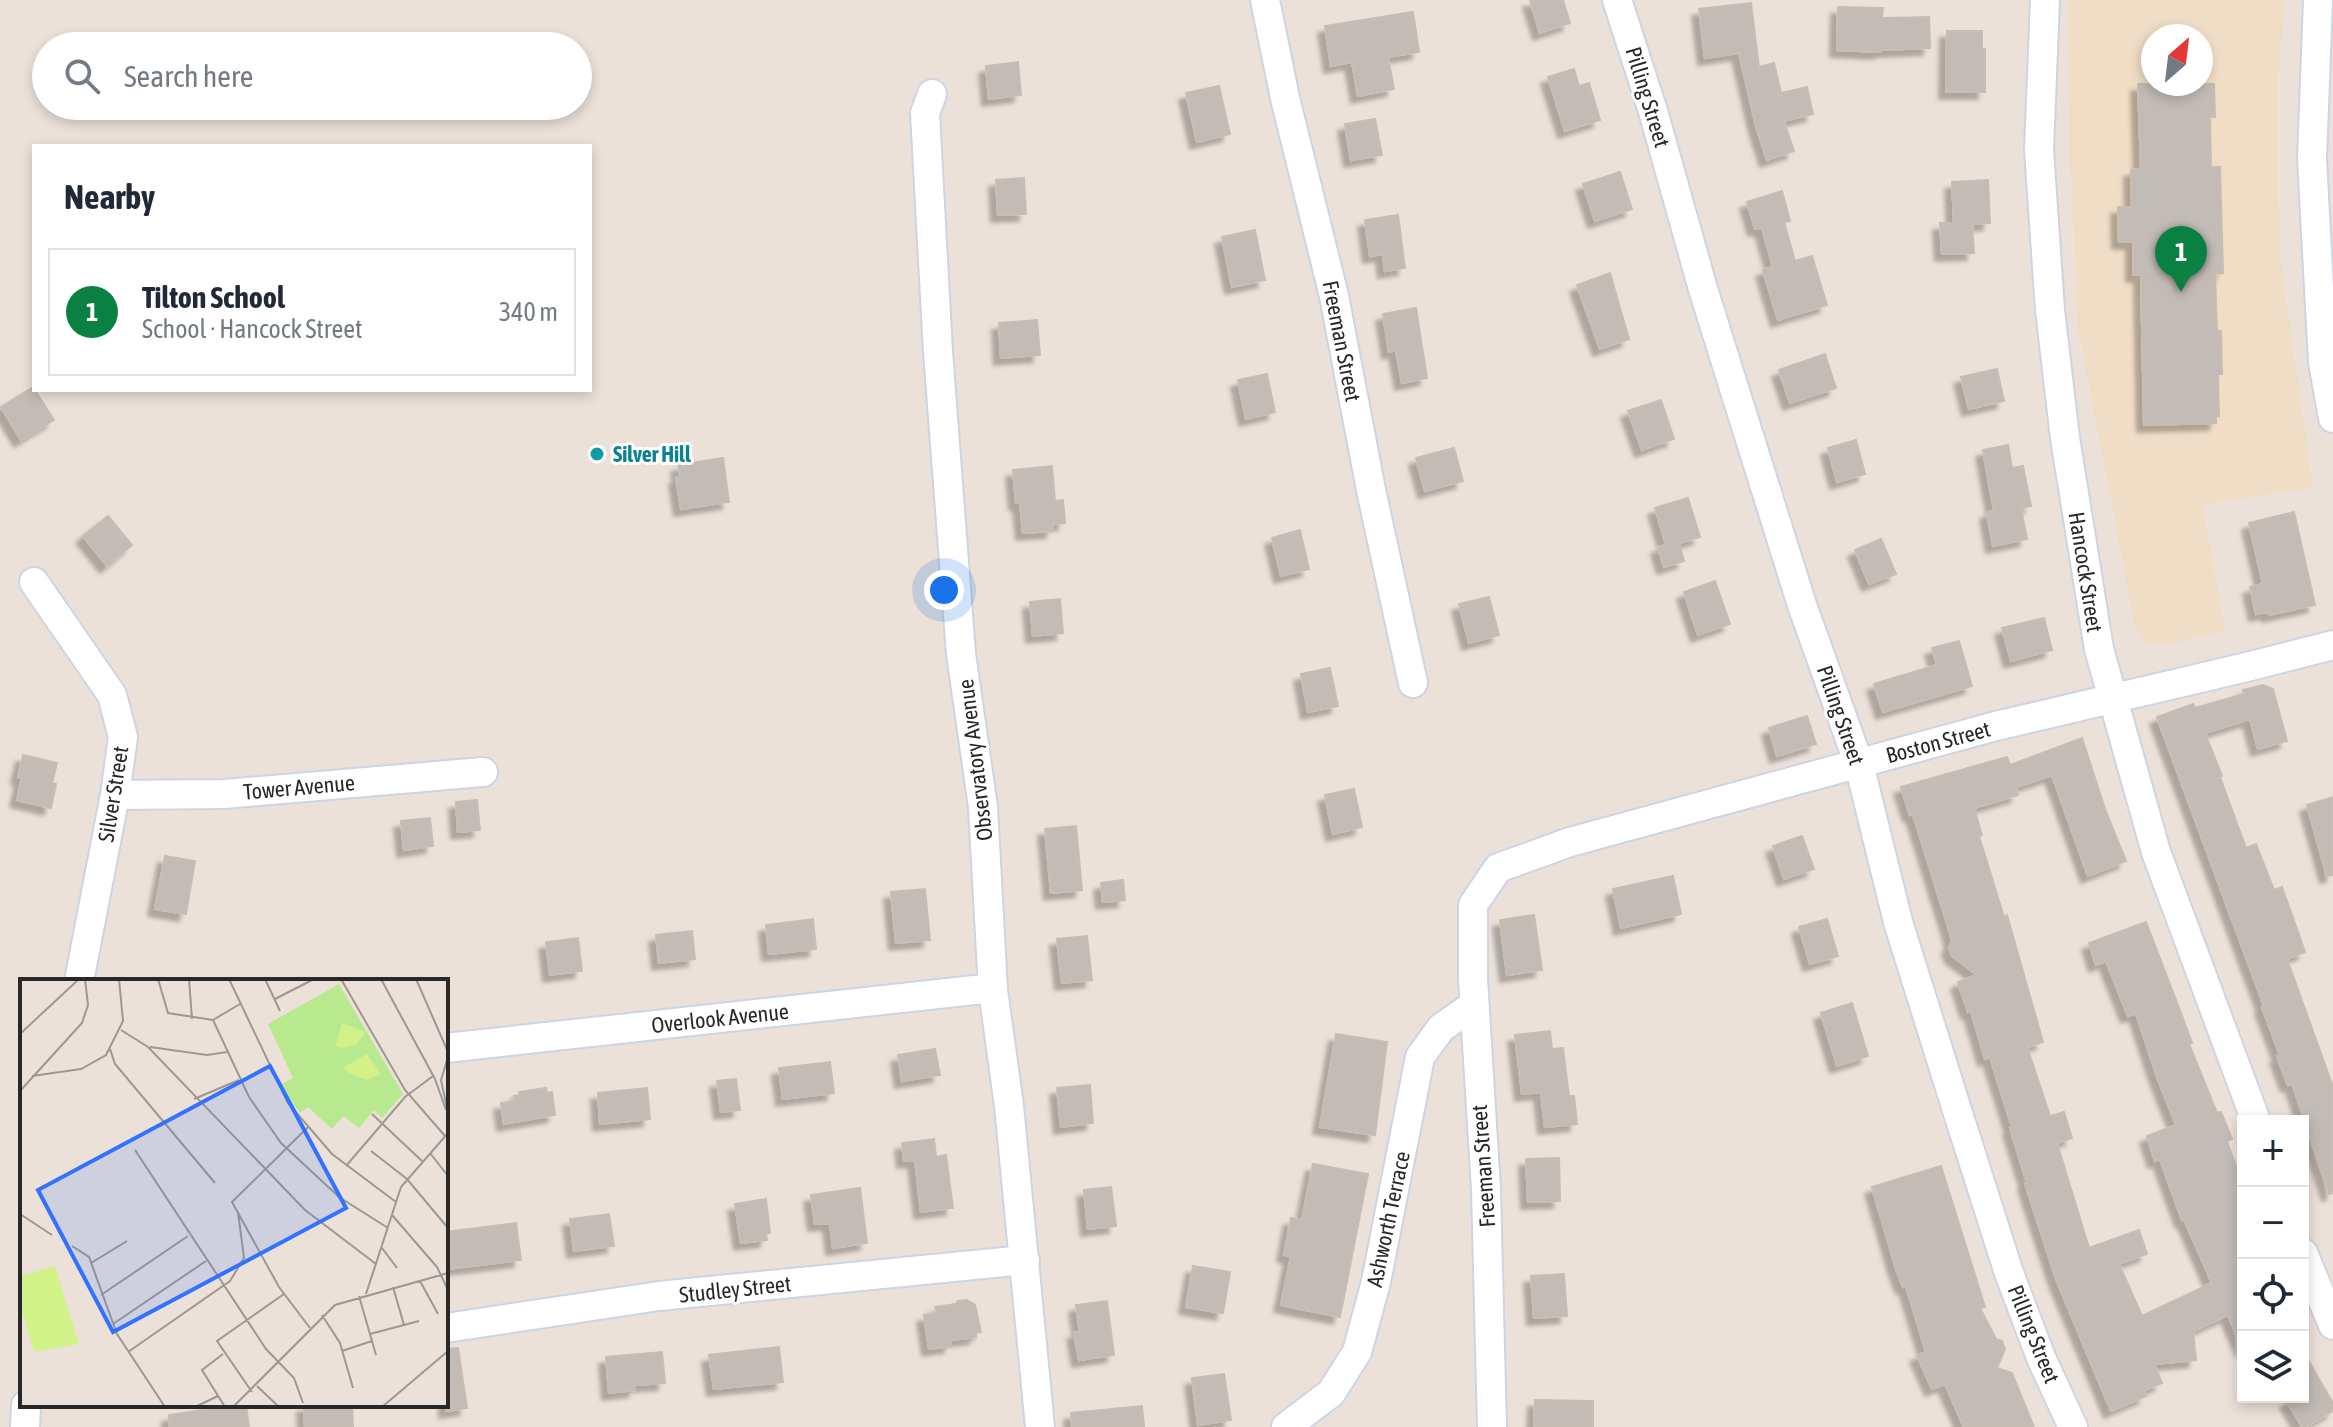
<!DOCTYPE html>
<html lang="en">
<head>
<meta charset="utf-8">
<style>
  :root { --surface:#fff; --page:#f6f6f7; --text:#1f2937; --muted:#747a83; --line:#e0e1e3; --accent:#0b8043 }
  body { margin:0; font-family:"Asap Condensed",sans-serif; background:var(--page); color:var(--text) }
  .controls { position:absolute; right:24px; bottom:24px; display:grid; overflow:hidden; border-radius:0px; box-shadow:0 4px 12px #0003 }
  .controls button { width:72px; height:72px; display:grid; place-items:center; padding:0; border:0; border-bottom:2px solid var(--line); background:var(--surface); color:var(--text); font:40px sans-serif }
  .compass { position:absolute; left:2141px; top:24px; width:72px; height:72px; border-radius:50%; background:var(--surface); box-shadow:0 4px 12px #0003; rotate:28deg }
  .you { position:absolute; left:944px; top:590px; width:28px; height:28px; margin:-20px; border:6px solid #fff; border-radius:50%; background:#1a73e8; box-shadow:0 0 0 12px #1a73e833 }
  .badge { display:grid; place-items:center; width:52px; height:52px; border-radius:50%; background:var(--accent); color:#fff; font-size:26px; font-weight:700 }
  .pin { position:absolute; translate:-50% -66px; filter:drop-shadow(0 2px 4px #0008) }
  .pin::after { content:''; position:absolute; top:42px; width:28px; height:24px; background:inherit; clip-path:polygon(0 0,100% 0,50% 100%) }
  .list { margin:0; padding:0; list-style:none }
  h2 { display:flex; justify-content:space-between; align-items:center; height:104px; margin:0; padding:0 32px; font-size:34px }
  h2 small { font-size:26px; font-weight:400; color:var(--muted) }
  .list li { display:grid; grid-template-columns:52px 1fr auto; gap:24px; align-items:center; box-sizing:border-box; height:128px; margin:0 16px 16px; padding:0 16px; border:2px solid var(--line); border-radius:0px }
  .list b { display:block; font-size:30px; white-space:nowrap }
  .list p { margin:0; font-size:26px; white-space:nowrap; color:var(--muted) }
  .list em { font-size:26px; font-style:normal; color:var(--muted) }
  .icon { flex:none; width:44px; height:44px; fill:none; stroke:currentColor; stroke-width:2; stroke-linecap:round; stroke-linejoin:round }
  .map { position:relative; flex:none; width:2333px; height:1427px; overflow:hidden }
  .search { position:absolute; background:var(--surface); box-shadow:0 4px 12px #0003; left:32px; top:32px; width:560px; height:88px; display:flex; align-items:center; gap:20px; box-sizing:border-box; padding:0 28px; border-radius:44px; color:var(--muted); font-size:30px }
  .panel { position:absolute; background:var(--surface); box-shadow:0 4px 12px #0003; left:32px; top:144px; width:560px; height:248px; border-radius:0px }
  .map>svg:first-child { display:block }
  .education { fill:#f0ddc5; fill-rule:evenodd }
  .building { fill:#c3bbb5; stroke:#c7bdb2; stroke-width:2; filter:url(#shadow) }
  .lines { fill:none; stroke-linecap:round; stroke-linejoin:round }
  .minor-casing { stroke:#cdd4e3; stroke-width:32 }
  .minor { stroke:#fff; stroke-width:28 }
  .culture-dot { fill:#0f9aa8; stroke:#fff; stroke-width:3 }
  .labels { text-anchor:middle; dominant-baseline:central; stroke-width:6; stroke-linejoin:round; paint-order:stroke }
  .street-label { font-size:22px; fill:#282828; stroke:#fff }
  .culture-label { font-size:22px; font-weight:bold; fill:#0d838f; stroke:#fff; text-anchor:start }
  .inset-road { fill:none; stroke:#9e9792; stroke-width:2 }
  .view { fill:#3272ff; fill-opacity:0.15; stroke:#3272ff; stroke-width:4 }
  .inset-edge { fill:none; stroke:#282828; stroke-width:4 }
</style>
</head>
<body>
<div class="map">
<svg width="2333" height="1427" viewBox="0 0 2333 1427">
  <defs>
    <filter id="shadow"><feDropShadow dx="-7" dy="7" stdDeviation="2" flood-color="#0004"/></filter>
  </defs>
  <rect width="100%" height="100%" fill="#ece1d8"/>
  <path class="education" d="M2068,0H2285L2278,80V175L2280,255L2313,488L2203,504L2225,632L2162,646L2145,641L2135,627L2078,328L2070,159ZM2153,36H2201V84H2153Z"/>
  <g class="building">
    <path d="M1530,0H1563L1570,23L1540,33Z"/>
    <path d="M1751,3L1759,67L1774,63L1781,93L1807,87L1813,114L1784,121L1794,151L1767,160L1756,126L1739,53L1705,58L1699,9Z"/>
    <path d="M1838,7L1883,8L1882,18L1929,17L1930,48L1881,50V52L1837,50Z"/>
    <path d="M1413,12L1419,52L1388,57L1394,89L1358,96L1352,62L1331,66L1325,26Z"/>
    <path d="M1947,31H1982V49H1985V92H1946Z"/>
    <path d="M1018,62L1021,95L989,99L986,66Z"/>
    <path d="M1574,69L1579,86L1589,83L1600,120L1565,131L1548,77Z"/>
    <path d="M2138,84H2214L2215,117H2210L2211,167H2220L2223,273L2215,274L2217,331H2221L2222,374H2218L2219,416H2216V423L2144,425L2141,275H2133V242H2119L2118,207H2132L2131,170L2141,169Z"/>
    <path d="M1219,86L1230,134L1197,142L1186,93Z"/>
    <path d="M1375,119L1382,155L1351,160L1345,124Z"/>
    <path d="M1620,172L1632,209L1595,221L1583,184Z"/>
    <path d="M1024,178L1026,214L998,215L996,180Z"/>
    <path d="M1988,180L1990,223L1972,224L1974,253L1942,254L1940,223H1954L1952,182Z"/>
    <path d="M1782,191L1790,221L1784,222L1795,261L1812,256L1827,305L1778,320L1763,270L1773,267L1762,228L1755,229L1747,202Z"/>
    <path d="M1398,215L1405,268L1385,271L1383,254L1370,256L1365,220Z"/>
    <path d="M1255,230L1265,280L1232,287L1222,237Z"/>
    <path d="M1610,273L1629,339L1600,349L1577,285Z"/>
    <path d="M1416,308L1427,378L1402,383L1396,350L1389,352L1383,314Z"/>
    <path d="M1037,320L1040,355L1001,358L999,323Z"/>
    <path d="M1825,354L1836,388L1790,403L1779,370Z"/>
    <path d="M1997,369L2004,401L1969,409L1961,377Z"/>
    <path d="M1267,374L1275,412L1246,419L1238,380Z"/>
    <path d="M33,387L54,420L21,440L1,407Z"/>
    <path d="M1661,400L1674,439L1642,450L1628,411Z"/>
    <path d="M1856,440L1865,474L1837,482L1828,448Z"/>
    <path d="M2008,445L2012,468L2023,466L2031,506L2021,508L2027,539L1993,546L1987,512L1994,511L1983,450Z"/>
    <path d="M1454,448L1463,481L1425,491L1416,458Z"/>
    <path d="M723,458L729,502L681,509L676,477H680L678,465Z"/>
    <path d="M1052,466L1055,501L1063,500L1065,523L1053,524V531L1023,533L1020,503H1016L1013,470Z"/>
    <path d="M1688,498L1700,537L1679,543L1684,561L1664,567L1658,547L1666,545L1655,508Z"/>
    <path d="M2294,512L2315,605L2269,615L2268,612L2256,614L2250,587L2263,584L2249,523Z"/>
    <path d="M108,516L132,545L107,566L83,536Z"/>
    <path d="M1300,530L1309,569L1281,576L1272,538Z"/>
    <path d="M1881,539L1896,574L1869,584L1855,550Z"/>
    <path d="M1715,581L1730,624L1698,635L1684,592Z"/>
    <path d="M1489,597L1499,635L1469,643L1459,604Z"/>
    <path d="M1060,599L1063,633L1033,636L1030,602Z"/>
    <path d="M2044,618L2052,650L2011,661L2002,628Z"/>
    <path d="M1959,641L1972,686L1883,712L1874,684L1937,665L1932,648Z"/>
    <path d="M1330,668L1338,706L1308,712L1301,674Z"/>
    <path d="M2263,685L2273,689L2287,741L2258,749L2250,719L2205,733L2222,776L2220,777L2246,848L2256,844L2274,890L2282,887L2305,952L2287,959L2333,1087V1193L2329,1194L2292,1083L2288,1085L2277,1056L2280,1055L2262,1007L2264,1006L2157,717L2193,704L2195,708L2244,694L2243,690Z"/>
    <path d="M1807,716L1816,744L1777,756L1769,728Z"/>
    <path d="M2082,738L2105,809L2126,861L2088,876L2052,775L2016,787L2018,795L1974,808L1982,835L1979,836L2004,917L2007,915L2043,1042L2027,1047L2050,1116L2064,1112L2072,1138L2057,1143L2089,1248L2139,1230L2147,1254L2119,1264L2142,1316L2212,1283L2184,1219L2182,1220L2160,1159L2155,1161L2147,1136L2176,1125L2157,1077L2136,1013L2128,1016L2106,961L2096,965L2089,943L2146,922L2181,1013L2192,1043L2189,1044L2217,1113L2221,1112L2232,1139L2227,1141L2243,1186V1350L2228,1315L2193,1331L2196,1360L2154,1364L2162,1383L2143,1391L2146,1396L2111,1411L2056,1279L2025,1183H2027L2010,1128L2012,1127L1990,1057L1985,1059L1971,1011L1968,1012L1958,982L1977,975L1952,956L1949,947L1952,942L1950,933L1913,814L1910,815L1901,787L2007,757L2010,765Z"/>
    <path d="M23,755L57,763L52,783L56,784L51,808L17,800L22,778L18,777Z"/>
    <path d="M1354,789L1362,827L1333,834L1325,795Z"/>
    <path d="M2333,797V875L2327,876L2307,805Z"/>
    <path d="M477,800L480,830L458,832L456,802Z"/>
    <path d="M430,818L433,846L404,850L401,821Z"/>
    <path d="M1076,826L1082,890L1051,893L1045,829Z"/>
    <path d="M1802,836L1814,869L1784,879L1773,846Z"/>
    <path d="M165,856L195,861L186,914L155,909Z"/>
    <path d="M1673,876L1681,914L1621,928L1613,889Z"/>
    <path d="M1123,880L1125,900L1103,902L1101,883Z"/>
    <path d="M925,889L930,940L896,943L891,892Z"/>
    <path d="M1534,915L1542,970L1507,975L1500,920Z"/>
    <path d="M813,919L816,949L769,954L766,925Z"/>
    <path d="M1827,919L1838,956L1810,964L1799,927Z"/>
    <path d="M692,931L695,959L659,963L656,935Z"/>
    <path d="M1087,936L1092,980L1062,983L1057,939Z"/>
    <path d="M578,938L582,971L550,975L546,942Z"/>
    <path d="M1852,1003L1868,1056L1837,1066L1821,1013Z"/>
    <path d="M1550,1031L1552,1049L1563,1048L1569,1096H1574L1577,1124L1545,1127L1541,1092L1522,1094L1515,1035Z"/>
    <path d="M1336,1034L1387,1042L1375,1135L1320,1127Z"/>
    <path d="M935,1049L940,1075L902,1081L898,1055Z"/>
    <path d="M830,1062L834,1093L783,1099L779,1068Z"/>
    <path d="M736,1079L740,1110L721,1112L717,1081Z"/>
    <path d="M1090,1085L1093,1123L1061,1127L1057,1088Z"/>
    <path d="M546,1088L547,1093L552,1092L555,1115L504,1124L501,1103L515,1101L514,1096L520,1095L519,1092Z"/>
    <path d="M647,1088L650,1119L600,1124L598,1093Z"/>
    <path d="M934,1139L936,1157L946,1155L953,1208L921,1212L915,1160L904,1161L902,1143Z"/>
    <path d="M1559,1158L1560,1201L1528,1202L1526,1159Z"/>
    <path d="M1313,1164L1368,1174L1340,1317L1281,1305L1291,1256L1284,1255L1291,1218L1302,1220Z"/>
    <path d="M1941,1166L1985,1307L1980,1308L1996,1339L2002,1341L2005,1349L1997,1368L2012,1373L2034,1427H1964L1945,1384L1932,1389L1917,1355L1926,1352L1906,1286L1903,1287L1896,1269L1872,1187Z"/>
    <path d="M1111,1187L1116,1226L1088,1229L1084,1190Z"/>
    <path d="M860,1188L867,1243L833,1248L830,1223L815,1224L811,1195Z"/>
    <path d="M766,1199L770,1233L766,1234L767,1240L741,1243L735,1204Z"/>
    <path d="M609,1214L614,1246L574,1251L570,1219Z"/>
    <path d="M516,1223L521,1260L446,1269V1232Z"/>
    <path d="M1193,1266L1230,1272L1223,1313L1186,1307Z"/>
    <path d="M1564,1274L1567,1316L1534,1318L1531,1276Z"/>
    <path d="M967,1300L975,1305L981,1332L976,1333V1337L950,1340L951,1346L929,1349L924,1315L937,1314L935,1307L956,1304L958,1301Z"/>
    <path d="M1107,1301L1114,1355L1079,1360L1074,1332H1080L1076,1305Z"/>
    <path d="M779,1347L783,1382L714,1389L709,1355Z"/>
    <path d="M458,1348L467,1408L446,1411V1349Z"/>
    <path d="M2303,1351L2333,1403V1411L2305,1427H2302L2287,1401L2294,1397H2303Z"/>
    <path d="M662,1352L665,1383L635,1385V1390L609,1393L606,1357Z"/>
    <path d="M1224,1374L1231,1420L1198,1425L1192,1378Z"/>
    <path d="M1535,1400L1593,1401V1427H1534Z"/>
    <path d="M235,1405H246L249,1427H169V1415Z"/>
    <path d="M304,1405H352L353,1427H305Z"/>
    <path d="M1142,1406L1144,1427H1072L1071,1413Z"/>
  </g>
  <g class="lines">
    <defs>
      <g id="minor">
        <path d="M1265,0L1285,98L1334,296L1371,490L1413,683"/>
        <path d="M1617,0L1653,111L1703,289L1802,605L1859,764L1898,922L1957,1110L2009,1273L2042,1360L2073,1427"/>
        <path d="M2045,0L2039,150L2050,310L2065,438L2099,649L2156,852L2256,1121"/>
        <path d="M2318,0L2312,159L2323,362L2333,418"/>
        <path d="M932,94L925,113L938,352L961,654L983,807L993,990L1009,1106L1040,1427"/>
        <path d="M34,582L112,695L123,737L115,795L79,981"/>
        <path d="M115,795L224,794L483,772"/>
        <path d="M446,1048L993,988"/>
        <path d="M2303,1253L2333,1325"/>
        <path d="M446,1328L659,1296L1025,1260"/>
        <path d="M25,1427L26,1405"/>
        <path d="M1286,1427L1331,1393L1357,1352L1376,1282L1420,1057L1441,1028L1474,1005"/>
        <path d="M1492,1427L1486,1189L1473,979V905L1498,868L1570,842L1996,726L2251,666L2333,645"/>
      </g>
    </defs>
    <use href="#minor" class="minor-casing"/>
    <use href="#minor" class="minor"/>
  </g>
  <circle class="culture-dot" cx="597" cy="454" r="8"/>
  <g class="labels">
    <g class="street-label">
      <text transform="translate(1648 97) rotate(73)">Pilling Street</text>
      <text transform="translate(1342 341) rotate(79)">Freeman Street</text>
      <text transform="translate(2086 572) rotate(81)">Hancock Street</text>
      <text transform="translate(1841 715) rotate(71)">Pilling Street</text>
      <text transform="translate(1938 742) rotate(-15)">Boston Street</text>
      <text transform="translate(975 760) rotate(-97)">Observatory Avenue</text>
      <text transform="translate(299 787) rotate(-5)">Tower Avenue</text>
      <text transform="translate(113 794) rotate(-81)">Silver Street</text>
      <text transform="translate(720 1018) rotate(-6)">Overlook Avenue</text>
      <text transform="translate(1483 1166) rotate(-94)">Freeman Street</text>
      <text transform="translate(1388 1219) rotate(-78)">Ashworth Terrace</text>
      <text transform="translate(735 1289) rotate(-6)">Studley Street</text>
      <text transform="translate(2034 1334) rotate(68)">Pilling Street</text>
    </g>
    <g class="culture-label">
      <text x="613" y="454">Silver Hill</text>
    </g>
  </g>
  <g transform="translate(20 979)">
    <rect width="428" height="428" fill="#ece1d8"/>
    <path d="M319,5L383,115L362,139L354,131L339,149L323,137L312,150L288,128L280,134L260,106L273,99L248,45Z" fill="#b9e98e"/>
    <path d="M322,44L345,53L337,65L321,69L315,67ZM347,75L361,95L347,101L327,93L324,88ZM35,287L59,365L14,373L0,326V297Z" fill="#d2f189"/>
    <path class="inset-road" d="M138,0L148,34L193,41M169,0L172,40M209,0L268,124L312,175L376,223M245,0L260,32M321,0L385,111L425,157M361,0L415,100L426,131M396,0L428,73M255,20L294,0M193,41L229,118L261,164L319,218L368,249M193,41L220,25M101,51L128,68L285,231L356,285M0,55L59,0M130,68L187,76L207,73M90,70L95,85L195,204M428,78L421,101L428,134M12,97L61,90L86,76L103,42L99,0M0,112L62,44L68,26L65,0M174,120L219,101M352,135L402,182M288,148L212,223L259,308L290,349M115,171L246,370L274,399L283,424M351,172L387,200L428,249M410,174L428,197M326,187L385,118L413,97M0,235L32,256M372,236L417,288L428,311M52,267L69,278L97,355L145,428M362,269L377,289M71,284L107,262M400,302L418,335M373,308L384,346M346,315L381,208L428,154M81,316L168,257M339,317L356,376M302,336L320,364L333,409M93,345L186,282M350,355L399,342M322,372L352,362M108,373L210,302L224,279L218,233M203,375L182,391L205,428M237,407L259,428M232,413L197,362L264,315M175,428L198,417M213,428L315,326L428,294M362,428L428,372"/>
    <path class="view" d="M250,87L326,229L93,353L18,211Z"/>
    <rect width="428" height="428" class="inset-edge"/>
  </g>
</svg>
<div class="controls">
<button>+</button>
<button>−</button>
<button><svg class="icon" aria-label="locate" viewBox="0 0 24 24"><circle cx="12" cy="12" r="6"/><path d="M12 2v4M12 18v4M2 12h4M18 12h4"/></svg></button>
<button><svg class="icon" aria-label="layers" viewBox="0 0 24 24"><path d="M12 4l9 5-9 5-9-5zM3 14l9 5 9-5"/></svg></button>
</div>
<svg class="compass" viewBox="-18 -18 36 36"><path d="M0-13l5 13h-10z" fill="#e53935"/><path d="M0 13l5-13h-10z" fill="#747a83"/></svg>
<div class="you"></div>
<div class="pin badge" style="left:2181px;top:292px">1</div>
<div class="search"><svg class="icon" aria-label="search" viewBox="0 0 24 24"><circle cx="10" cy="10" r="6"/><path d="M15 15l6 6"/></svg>Search here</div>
<section class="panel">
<h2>Nearby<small></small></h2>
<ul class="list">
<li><span class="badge">1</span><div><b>Tilton School</b><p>School · Hancock Street</p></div><em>340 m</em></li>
</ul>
</section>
</div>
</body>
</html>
